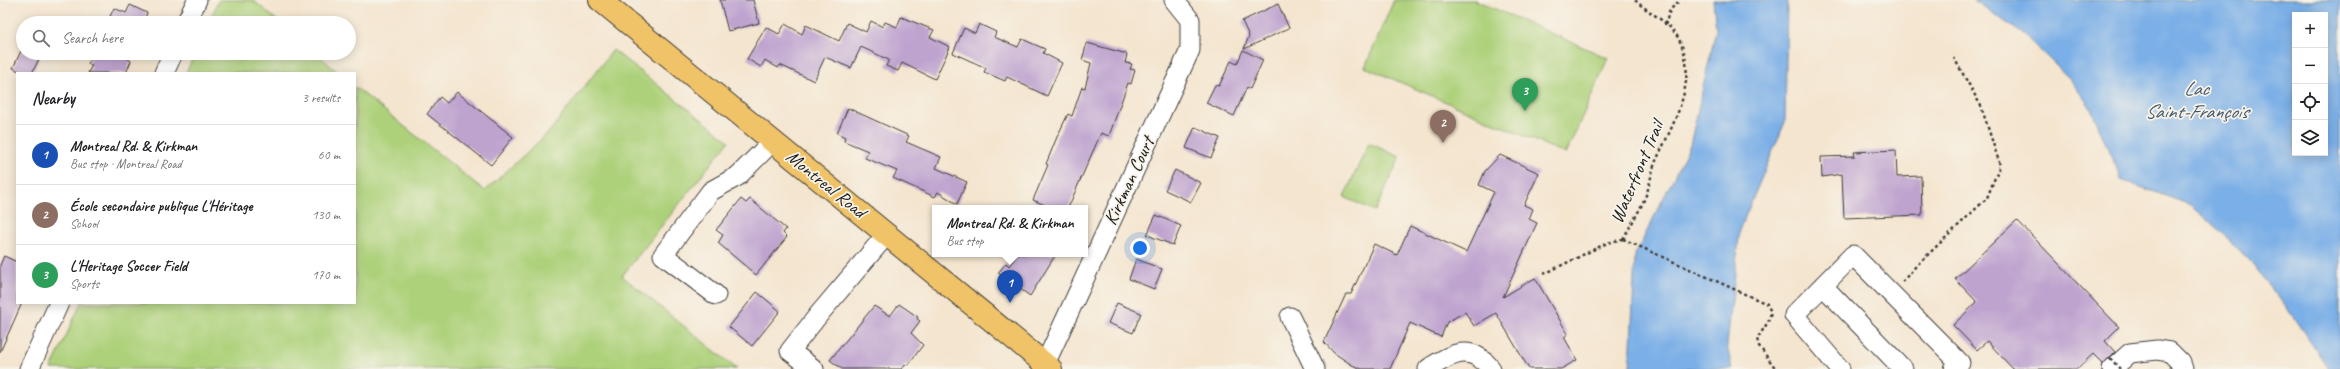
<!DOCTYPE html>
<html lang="en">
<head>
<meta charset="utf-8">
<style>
  :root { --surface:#fff; --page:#f2f2f2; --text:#202124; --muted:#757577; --line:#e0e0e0; --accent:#111827 }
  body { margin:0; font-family:Caveat,sans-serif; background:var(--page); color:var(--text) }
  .controls { position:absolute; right:12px; top:12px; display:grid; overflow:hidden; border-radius:0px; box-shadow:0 2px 10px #0003 }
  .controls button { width:36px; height:36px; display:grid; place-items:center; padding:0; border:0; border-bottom:1px solid var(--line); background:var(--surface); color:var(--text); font:20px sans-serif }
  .you { position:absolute; left:1140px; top:248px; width:14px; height:14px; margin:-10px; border:3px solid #fff; border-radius:50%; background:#1a73e8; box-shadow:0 0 0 6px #1a73e833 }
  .badge { display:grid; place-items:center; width:26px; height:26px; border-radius:50%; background:var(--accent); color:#fff; font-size:13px; font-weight:700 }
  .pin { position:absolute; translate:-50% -33px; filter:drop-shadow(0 1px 2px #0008) }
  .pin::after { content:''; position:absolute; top:21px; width:14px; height:12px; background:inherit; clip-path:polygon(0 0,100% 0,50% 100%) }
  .popup { position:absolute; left:932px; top:205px; width:156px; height:52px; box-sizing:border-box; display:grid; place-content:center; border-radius:0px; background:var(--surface); filter:drop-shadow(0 1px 3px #0005); font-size:13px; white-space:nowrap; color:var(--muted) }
  .popup b { font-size:15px; color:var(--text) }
  .popup::after { content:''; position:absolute; left:50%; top:100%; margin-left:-8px; border:8px solid transparent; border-top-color:var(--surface) }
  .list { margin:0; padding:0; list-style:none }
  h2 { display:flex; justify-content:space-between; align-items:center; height:52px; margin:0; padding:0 16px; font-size:17px }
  h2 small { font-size:13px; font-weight:400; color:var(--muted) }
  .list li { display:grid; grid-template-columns:26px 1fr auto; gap:12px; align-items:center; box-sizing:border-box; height:60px; padding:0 16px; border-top:1px solid var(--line) }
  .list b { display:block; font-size:15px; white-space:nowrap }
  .list p { margin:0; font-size:13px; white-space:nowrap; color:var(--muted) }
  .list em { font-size:13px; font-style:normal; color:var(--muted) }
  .icon { flex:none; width:22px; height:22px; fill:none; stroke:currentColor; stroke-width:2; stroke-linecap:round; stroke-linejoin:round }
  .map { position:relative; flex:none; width:2340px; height:369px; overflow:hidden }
  .search { position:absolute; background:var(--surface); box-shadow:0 2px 10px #0003; left:16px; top:16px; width:340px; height:44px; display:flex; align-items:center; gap:10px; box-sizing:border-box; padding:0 14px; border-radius:22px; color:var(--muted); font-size:15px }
  .panel { position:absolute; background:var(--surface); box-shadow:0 2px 10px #0003; left:16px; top:72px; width:340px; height:232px; border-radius:0px }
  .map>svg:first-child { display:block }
  .green { fill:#add17a; stroke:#64764b }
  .water { fill:#7aafe7; stroke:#4b6682; fill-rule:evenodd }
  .building { fill:#bea3cf }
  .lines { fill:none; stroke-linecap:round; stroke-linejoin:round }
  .minor-casing { stroke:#3c3a37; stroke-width:21 }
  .major-casing { stroke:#3c3a37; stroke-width:24 }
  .path { stroke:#3c3a37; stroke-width:2.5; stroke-dasharray:3 3; stroke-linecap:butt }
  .minor { stroke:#fff; stroke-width:19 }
  .major { stroke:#f1c369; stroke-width:22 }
  .path-bridge { stroke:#3c3a37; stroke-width:2.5; stroke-dasharray:3 3; stroke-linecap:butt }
  .labels { text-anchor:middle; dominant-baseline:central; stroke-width:3.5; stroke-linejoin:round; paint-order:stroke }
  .street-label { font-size:19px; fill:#1c1c1c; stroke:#f7f3e8 }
  .water-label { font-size:20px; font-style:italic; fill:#42576d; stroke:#f7f3e8 }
</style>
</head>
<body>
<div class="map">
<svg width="2340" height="369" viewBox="0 0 2340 369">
  <rect width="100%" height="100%" fill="#f7f3e8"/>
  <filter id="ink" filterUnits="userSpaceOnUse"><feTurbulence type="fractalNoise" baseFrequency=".025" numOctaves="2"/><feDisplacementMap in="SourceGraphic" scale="8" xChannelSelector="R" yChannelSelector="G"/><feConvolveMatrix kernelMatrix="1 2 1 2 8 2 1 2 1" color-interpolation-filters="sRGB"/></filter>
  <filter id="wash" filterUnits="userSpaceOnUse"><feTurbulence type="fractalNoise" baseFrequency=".012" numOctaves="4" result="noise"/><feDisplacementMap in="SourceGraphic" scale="16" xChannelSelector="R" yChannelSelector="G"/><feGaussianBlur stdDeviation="0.9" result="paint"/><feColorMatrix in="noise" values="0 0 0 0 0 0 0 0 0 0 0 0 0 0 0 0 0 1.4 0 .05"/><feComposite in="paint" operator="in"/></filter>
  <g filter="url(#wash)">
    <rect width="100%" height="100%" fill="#f4e5cf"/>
    <g class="green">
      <path d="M219,0H253L280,23H208Z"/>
      <path d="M1394,0H1475L1608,58L1566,154L1365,67Z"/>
      <path d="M613,50L729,141L622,276L737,369H51L81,303H355V87L485,191L550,131Z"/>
      <path d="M195,53H316L339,73H186Z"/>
      <path d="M1369,143L1400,157L1375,211L1344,197Z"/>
    </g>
    <g class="water">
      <path d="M1713,0H1787L1785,122L1740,229L1727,345L1732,369H1630L1635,255L1690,145L1716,30Z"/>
      <path d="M1974,0H2340V369H2329L2289,311L2251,263L2221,232L2191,205L2121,180L2091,108L2069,78L2024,35ZM2295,15H2325V153H2295Z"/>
    </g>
    <g id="blocks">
      <g class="building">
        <path d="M720,0H753L759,23L728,31Z"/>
        <path d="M1278,4L1289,28L1244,49L1249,36L1242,21Z"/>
        <path d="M130,5L147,13L144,21L149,23H107L114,8L126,13Z"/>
        <path d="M901,17L934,30L930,37L950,47L935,79L902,63L898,71L886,66L889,60L861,47L851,68L825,57L814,81L780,65L778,68L765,60L761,67L747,59L766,27L779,34L785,24L802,34L806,25L839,41L847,23L866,32L871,21L883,27L885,22L897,27Z"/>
        <path d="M979,24L996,32L994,37L1018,47L1022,39L1045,49L1043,53L1062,63L1047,96L1007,77L1005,81L984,72L986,68L953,53L964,28L975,33Z"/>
        <path d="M1087,43L1127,54L1125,63L1132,64L1130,69L1135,70L1131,84L1128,83L1109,136L1101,133L1068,208H1052L1033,200L1048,165L1046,164L1057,137L1068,114L1072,116L1082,87L1085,88L1091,63L1082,60Z"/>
        <path d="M1243,50L1263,60L1250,89L1247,87L1234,116L1206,103L1215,85L1219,86L1231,61L1237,64Z"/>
        <path d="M21,51L39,59L32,73H23L13,68Z"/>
        <path d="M93,53H120L131,61L126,73H88L92,65L88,64Z"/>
        <path d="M457,92L513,137L491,165L427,114L440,97L447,103Z"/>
        <path d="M848,108L909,136L906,142L941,157L936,168L967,182L957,204L938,192L935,197L893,178L897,171L865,158L868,151L844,141L845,137L837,133Z"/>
        <path d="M1195,127L1220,138L1211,158L1186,148Z"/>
        <path d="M1896,150L1897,177L1921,176L1922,215L1844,218L1842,174L1822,177L1821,157L1855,156L1854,152Z"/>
        <path d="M1500,155L1539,173L1524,205L1533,209L1529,219L1537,223L1503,297L1535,278L1568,334L1564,337L1577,360L1561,369H1529L1496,313L1474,326L1465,312L1447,322L1441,337L1410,323L1390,369H1362L1352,365L1334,353L1324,342L1346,294H1351L1374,244L1397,255L1410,226L1466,252L1494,192L1479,185L1485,171Z"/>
        <path d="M1175,170L1201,183L1191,202L1165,190Z"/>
        <path d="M741,199L746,203L750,199L786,229L783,233L787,237L756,275L718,243L723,235L716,230Z"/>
        <path d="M1156,215L1181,226L1173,245L1147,235Z"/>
        <path d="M2017,220L2119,327L2105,341L2115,352L2103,364L2093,354L2077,369H2013L1987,341L1977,350L1953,325L1977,302L1955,279Z"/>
        <path d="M1018,254H1056L1030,296L998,273L1006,263L1009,266Z"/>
        <path d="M4,256L17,262V303H22L0,352V265Z"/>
        <path d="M1136,259L1162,269L1154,289L1129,279Z"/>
        <path d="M757,292L780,311L752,346L729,327Z"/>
        <path d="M1117,303L1141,313L1133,333L1108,323Z"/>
        <path d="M899,304L918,317L917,319L920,321L911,333L923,345L908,365L906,364L902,369H842L830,360L874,306L890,316Z"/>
      </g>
    </g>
  </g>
  <g filter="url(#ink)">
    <use href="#blocks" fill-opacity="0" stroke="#3c3a37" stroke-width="1"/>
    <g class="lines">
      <defs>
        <g id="minor">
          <path d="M186,23L197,0"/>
          <path d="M164,73L173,53"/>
          <path d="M1823,286L1903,369"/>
          <path d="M716,295L663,255L711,191L738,176L773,141"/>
          <path d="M1290,317L1315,369"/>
          <path d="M1045,364L1190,50V20L1174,0"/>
          <path d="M29,369L59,303"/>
          <path d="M814,369L790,351L820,313L887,234"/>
          <path d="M1428,369C1450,354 1471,342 1491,369"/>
          <path d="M1840,369L1794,315L1853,255L1960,363L1954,369"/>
          <path d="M2112,369L2130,353L2157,350L2170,352L2181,363L2183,369"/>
        </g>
        <path id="major" d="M600,0L1051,369"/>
      </defs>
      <use href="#minor" class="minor-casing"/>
      <use href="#major" class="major-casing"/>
      <g class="path">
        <path d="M1665,25L1670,10L1680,0"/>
        <path d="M1623,239C1631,224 1640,211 1646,195C1650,185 1651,174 1655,163C1672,125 1702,78 1677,36C1668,21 1647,12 1635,0"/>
        <path d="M1623,239L1767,304L1771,312L1768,322L1757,339L1759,346L1776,369"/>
        <path d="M1544,274L1607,243L1623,239"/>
        <path d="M1902,282L1916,266L1987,198L2000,165L1981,106L1954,58"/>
      </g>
      <use href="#minor" class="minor"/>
      <use href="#major" class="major"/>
      <path class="path-bridge" d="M2110,358L2120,369"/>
    </g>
  </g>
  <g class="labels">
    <g class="street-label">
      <text transform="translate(1637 172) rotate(-67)">Waterfront Trail</text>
      <text transform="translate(1129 181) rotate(-65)">Kirkman Court</text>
      <text transform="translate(826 184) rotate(39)">Montreal Road</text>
    </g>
    <g class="water-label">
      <text x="2196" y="88">Lac<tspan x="2196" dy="23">Saint-François</tspan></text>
    </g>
  </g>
</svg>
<div class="controls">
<button>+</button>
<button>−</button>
<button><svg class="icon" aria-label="locate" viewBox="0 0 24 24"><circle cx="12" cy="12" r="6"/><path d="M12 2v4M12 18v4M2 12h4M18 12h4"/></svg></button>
<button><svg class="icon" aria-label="layers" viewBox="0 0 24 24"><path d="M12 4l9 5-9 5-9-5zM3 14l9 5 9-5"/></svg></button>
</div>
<div class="you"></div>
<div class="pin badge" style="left:1010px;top:303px;background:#1a4fb4">1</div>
<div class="popup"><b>Montreal Rd. &amp; Kirkman</b>Bus stop</div>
<div class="pin badge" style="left:1443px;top:143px;background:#8d6e63">2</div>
<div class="pin badge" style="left:1525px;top:111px;background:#2e9e5b">3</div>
<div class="search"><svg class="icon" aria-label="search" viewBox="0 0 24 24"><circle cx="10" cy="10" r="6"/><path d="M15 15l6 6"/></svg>Search here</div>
<section class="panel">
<h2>Nearby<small>3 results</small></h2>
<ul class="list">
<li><span class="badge" style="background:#1a4fb4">1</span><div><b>Montreal Rd. &amp; Kirkman</b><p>Bus stop · Montreal Road</p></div><em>60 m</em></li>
<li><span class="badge" style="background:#8d6e63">2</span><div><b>École secondaire publique L'Héritage</b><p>School</p></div><em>130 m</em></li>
<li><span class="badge" style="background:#2e9e5b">3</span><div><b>L'Heritage Soccer Field</b><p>Sports</p></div><em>170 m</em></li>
</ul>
</section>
</div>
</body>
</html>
